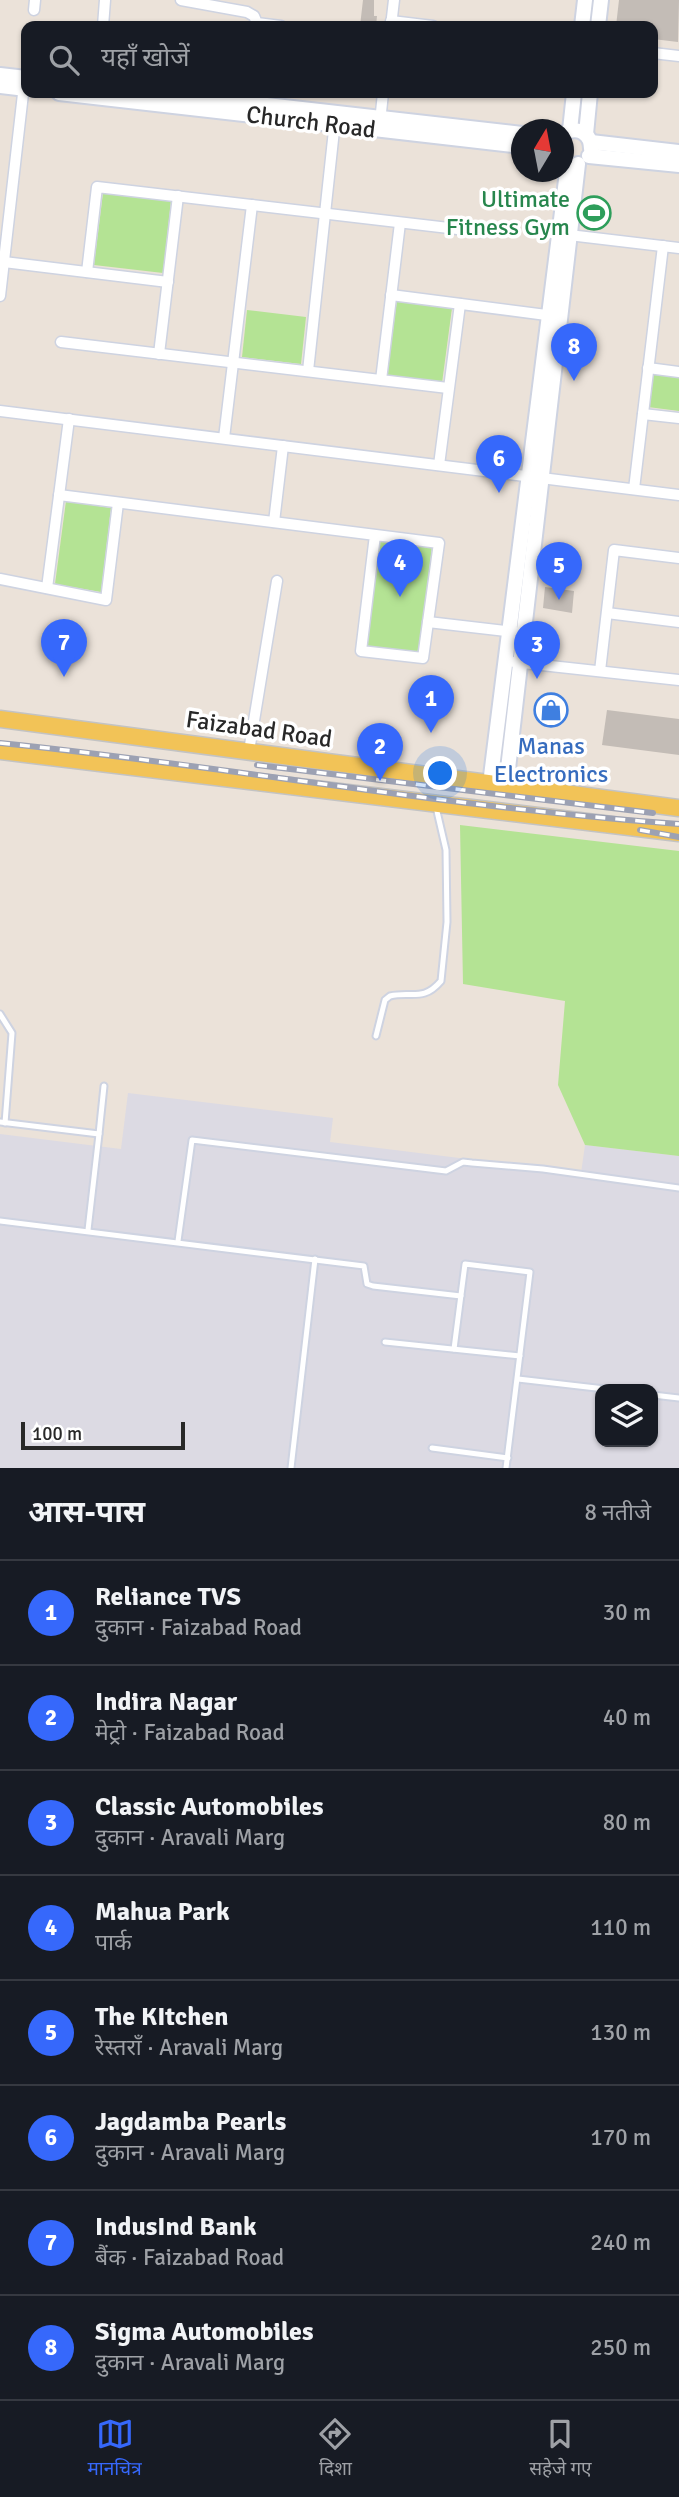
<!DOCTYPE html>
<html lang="hi">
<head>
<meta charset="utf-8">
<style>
  :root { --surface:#171b24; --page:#242831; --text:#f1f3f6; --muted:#9ea1a6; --line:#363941; --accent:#3668fb }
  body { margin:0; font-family:Signika,"Noto Sans Devanagari",sans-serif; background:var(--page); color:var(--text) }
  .controls { position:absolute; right:21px; bottom:21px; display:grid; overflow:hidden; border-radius:14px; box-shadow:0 2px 5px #0004 }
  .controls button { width:63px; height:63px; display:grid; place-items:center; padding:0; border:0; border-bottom:2px solid var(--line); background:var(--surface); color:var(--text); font:35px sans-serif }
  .compass { position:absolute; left:511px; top:119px; width:63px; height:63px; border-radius:50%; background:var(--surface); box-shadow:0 2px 5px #0004; rotate:10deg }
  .scale { position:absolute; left:21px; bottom:18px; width:164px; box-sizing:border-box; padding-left:7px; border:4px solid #282828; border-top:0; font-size:19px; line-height:24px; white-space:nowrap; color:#282828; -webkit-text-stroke:5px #fff; paint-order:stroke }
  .you { position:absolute; left:441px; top:774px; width:24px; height:24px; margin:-18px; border:5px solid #fff; border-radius:50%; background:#1a73e8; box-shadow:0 0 0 10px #1a73e833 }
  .badge { display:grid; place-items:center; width:46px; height:46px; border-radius:50%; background:var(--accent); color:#fff; font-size:23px; font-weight:700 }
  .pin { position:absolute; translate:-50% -58px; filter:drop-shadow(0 2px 4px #0008) }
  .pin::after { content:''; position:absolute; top:37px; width:24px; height:21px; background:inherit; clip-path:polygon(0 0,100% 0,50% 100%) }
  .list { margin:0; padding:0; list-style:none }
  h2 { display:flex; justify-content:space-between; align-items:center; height:91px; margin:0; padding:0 28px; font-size:30px }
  h2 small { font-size:23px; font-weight:400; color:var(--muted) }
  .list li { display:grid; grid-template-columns:46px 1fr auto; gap:21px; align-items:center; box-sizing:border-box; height:105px; padding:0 28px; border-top:2px solid var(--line) }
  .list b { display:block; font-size:26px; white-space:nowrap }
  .list p { margin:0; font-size:23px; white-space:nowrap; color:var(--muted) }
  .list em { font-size:23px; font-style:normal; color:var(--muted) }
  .icon { flex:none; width:38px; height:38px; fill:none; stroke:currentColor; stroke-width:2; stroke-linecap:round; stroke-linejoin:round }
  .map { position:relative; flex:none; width:679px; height:1468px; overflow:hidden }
  .search { position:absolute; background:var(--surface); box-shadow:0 2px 5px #0004; left:21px; right:21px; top:21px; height:77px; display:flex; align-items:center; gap:18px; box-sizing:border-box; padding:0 24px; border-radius:14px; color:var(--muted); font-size:26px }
  .sheet { height:931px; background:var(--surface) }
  nav { display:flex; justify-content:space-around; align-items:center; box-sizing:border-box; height:98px; border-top:2px solid var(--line); background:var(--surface); font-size:19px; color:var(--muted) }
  nav a { display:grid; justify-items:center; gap:4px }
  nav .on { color:var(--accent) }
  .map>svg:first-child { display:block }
  .industrial { fill:#dcdae3; fill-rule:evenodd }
  .green { fill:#b4e394 }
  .building { fill:#c3bcb6 }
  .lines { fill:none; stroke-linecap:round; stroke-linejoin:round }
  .lane-casing { stroke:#ced3e1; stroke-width:9 }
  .street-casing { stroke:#ced3e1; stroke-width:13 }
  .secondary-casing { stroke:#ced3e1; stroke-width:18 }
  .primary-casing { stroke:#c3c3c3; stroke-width:19 }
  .lane { stroke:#fff; stroke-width:5 }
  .street { stroke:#fff; stroke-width:10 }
  .secondary { stroke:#fff; stroke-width:14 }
  .primary { stroke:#f2c357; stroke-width:16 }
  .rail-casing { stroke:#9ca1b3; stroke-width:6 }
  .rail { stroke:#fff; stroke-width:3.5; stroke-dasharray:10; stroke-linecap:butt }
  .labels { text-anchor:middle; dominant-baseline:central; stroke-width:7; stroke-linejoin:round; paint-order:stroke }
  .street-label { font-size:24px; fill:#282828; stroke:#fff }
  .leisure-label { font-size:24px; fill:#27864d; stroke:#fff; text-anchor:end }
  .shop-label { font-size:24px; fill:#366cbe; stroke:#fff }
</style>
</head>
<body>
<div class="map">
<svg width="679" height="1468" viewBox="0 0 679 1468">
  <rect width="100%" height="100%" fill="#ebe2d9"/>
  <path class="industrial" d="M128,1093L333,1118L330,1142L581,1173L585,1145L679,1156V1468H0V1134L121,1149ZM600,1389H653V1442H600Z"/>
  <g class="green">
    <path d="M103,193L171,201L163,273L94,265Z"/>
    <path d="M397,300L452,308L442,383L387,375Z"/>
    <path d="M247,310L306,317L301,364L242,357Z"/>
    <path d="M652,374L679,377V411L648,407Z"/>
    <path d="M66,501L111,508L101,592L55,584Z"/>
    <path d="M380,541L432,547L419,653L367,646Z"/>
    <path d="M460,825L679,851V1156L585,1145L558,1085L565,1001L463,984Z"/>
  </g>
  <g class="building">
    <path d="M363,0H374V16H377L376,26H360Z"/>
    <path d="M619,0H679L678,42L653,39V26H616Z"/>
    <path d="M545,587L574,591L572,613L543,608Z"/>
    <path d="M607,710L679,719V755L602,745Z"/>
  </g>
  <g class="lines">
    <defs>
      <g id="lane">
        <path d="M0,1014L12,1033L5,1123"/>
        <path d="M376,1036L385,1000L390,996C412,991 423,1002 441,981L447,922L446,850L436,807"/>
        <path d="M0,1122L99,1134L104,1086"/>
        <path d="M0,1221L364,1266L367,1284L373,1286L461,1296"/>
        <path d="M88,1230L99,1134"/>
        <path d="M178,1241L192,1140L446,1171L463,1162L472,1163L543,1169L679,1188"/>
        <path d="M385,1342L520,1356"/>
        <path d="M454,1349L465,1264L530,1272L506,1468"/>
        <path d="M518,1379L605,1389"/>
        <path d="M653,1395L679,1398"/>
        <path d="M432,1448L508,1458"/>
        <path d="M291,1468L315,1259"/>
      </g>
      <g id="street">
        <path d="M181,0L247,12L254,16L257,23L281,26"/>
        <path d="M34,10L35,0"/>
        <path d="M391,21L433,26"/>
        <path d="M103,26L105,0"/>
        <path d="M391,26L394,0"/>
        <path d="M653,53L679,56"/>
        <path d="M380,122L383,93"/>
        <path d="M569,235L679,248"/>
        <path d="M4,262L168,282"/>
        <path d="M87,272L97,187L483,232"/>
        <path d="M391,295L554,316"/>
        <path d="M0,296L24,85"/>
        <path d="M61,342L448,388"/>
        <path d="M159,354L178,196"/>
        <path d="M648,368L679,372"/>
        <path d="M308,371L335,121"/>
        <path d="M381,380L400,223"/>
        <path d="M0,411L679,495"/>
        <path d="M643,414L679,418"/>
        <path d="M224,438L252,205"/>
        <path d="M439,465L460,304"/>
        <path d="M634,489L663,246"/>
        <path d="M59,495C186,511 312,527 439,543L423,658L361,651L375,535"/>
        <path d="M274,522L283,446"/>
        <path d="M0,579L106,600L118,503"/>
        <path d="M47,588L69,419"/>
        <path d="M607,613L679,622"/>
        <path d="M428,622L515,632"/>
        <path d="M514,662L679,680"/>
        <path d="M600,671L614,550L679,558"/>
        <path d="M249,751L277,581"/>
      </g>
      <g id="secondary">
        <path d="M582,26L585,0"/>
        <path d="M598,26L601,0"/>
        <path d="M0,75L26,78"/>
        <path d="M0,86L26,89"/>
        <path d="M59,93L522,146"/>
        <path d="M162,93L522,134"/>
        <path d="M570,130L574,93"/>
        <path d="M564,133C578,126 591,133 591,149"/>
        <path d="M586,134L590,93"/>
        <path d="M591,142L679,152"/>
        <path d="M589,156L679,165"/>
        <path d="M490,784L568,164"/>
        <path d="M506,786L578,164"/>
      </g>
      <g id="primary">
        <path d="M0,719L679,808"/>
        <path d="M0,751L679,833"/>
      </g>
    </defs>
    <use href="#lane" class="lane-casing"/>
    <use href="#street" class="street-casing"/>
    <use href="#secondary" class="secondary-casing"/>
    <use href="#primary" class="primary-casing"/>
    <use href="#lane" class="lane"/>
    <use href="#street" class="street"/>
    <use href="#secondary" class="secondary"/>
    <use href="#primary" class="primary"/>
    <defs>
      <g id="rail">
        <path d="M0,743C227,766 451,808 679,824"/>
        <path d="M257,765L653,813"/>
        <path d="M640,830L679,837"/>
      </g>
    </defs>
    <use href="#rail" class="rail-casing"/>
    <use href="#rail" class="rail"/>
  </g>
  <defs>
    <symbol id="stadium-ring" viewBox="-11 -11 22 22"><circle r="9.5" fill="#fff" stroke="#2e9e5b" stroke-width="1.5"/><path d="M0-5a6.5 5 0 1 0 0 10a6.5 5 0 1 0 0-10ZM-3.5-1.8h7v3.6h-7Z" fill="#2e9e5b"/></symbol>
    <symbol id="shop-ring" viewBox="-11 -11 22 22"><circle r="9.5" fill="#fff" stroke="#3f7fe0" stroke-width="1.5"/><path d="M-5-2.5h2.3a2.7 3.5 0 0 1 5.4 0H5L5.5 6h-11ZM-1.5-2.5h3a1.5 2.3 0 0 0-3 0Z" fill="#3f7fe0"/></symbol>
  </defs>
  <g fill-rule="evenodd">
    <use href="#stadium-ring" x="575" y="194" width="38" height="38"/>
    <use href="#shop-ring" x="532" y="691" width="38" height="38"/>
  </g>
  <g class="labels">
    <g class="street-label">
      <text transform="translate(311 122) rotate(7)">Church Road</text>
      <text transform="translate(259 729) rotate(8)">Faizabad Road</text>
    </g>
    <g class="leisure-label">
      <text x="570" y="199">Ultimate<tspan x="570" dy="28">Fitness Gym</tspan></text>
    </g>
    <g class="shop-label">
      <text x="551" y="746">Manas<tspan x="551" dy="28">Electronics</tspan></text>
    </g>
  </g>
</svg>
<div class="controls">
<button><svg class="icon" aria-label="layers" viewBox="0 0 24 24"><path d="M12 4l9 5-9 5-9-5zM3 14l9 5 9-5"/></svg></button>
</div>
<svg class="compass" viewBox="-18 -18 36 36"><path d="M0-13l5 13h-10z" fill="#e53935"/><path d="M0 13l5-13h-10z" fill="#9ea1a6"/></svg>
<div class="scale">100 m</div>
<div class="you"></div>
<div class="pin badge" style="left:431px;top:733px">1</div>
<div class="pin badge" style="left:380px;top:781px">2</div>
<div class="pin badge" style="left:537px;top:679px">3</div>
<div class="pin badge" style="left:400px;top:597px">4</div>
<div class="pin badge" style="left:559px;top:600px">5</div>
<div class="pin badge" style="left:499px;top:493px">6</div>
<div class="pin badge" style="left:64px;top:677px">7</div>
<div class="pin badge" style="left:574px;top:381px">8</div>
<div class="search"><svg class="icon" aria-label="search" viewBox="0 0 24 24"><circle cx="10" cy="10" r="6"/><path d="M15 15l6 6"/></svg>यहाँ खोजें</div>
</div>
<section class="sheet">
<h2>आस-पास<small>8 नतीजे</small></h2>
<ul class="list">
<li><span class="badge">1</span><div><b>Reliance TVS</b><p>दुकान · Faizabad Road</p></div><em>30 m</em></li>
<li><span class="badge">2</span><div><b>Indira Nagar</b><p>मेट्रो · Faizabad Road</p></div><em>40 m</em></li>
<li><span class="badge">3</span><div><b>Classic Automobiles</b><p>दुकान · Aravali Marg</p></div><em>80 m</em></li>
<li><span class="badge">4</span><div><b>Mahua Park</b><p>पार्क</p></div><em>110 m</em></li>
<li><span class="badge">5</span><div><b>The KItchen</b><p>रेस्तराँ · Aravali Marg</p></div><em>130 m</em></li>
<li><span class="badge">6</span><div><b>Jagdamba Pearls</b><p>दुकान · Aravali Marg</p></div><em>170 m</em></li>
<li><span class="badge">7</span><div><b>IndusInd Bank</b><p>बैंक · Faizabad Road</p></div><em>240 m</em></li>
<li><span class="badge">8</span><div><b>Sigma Automobiles</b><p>दुकान · Aravali Marg</p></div><em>250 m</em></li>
</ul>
</section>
<nav>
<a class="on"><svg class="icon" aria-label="map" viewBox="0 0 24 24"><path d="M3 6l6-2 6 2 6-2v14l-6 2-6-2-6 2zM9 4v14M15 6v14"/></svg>मानचित्र</a>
<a><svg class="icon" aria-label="directions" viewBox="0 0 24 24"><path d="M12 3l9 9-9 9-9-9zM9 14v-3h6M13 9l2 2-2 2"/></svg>दिशा</a>
<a><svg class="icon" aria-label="saved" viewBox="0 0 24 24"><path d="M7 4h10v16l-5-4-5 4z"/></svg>सहेजे गए</a>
</nav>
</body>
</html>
